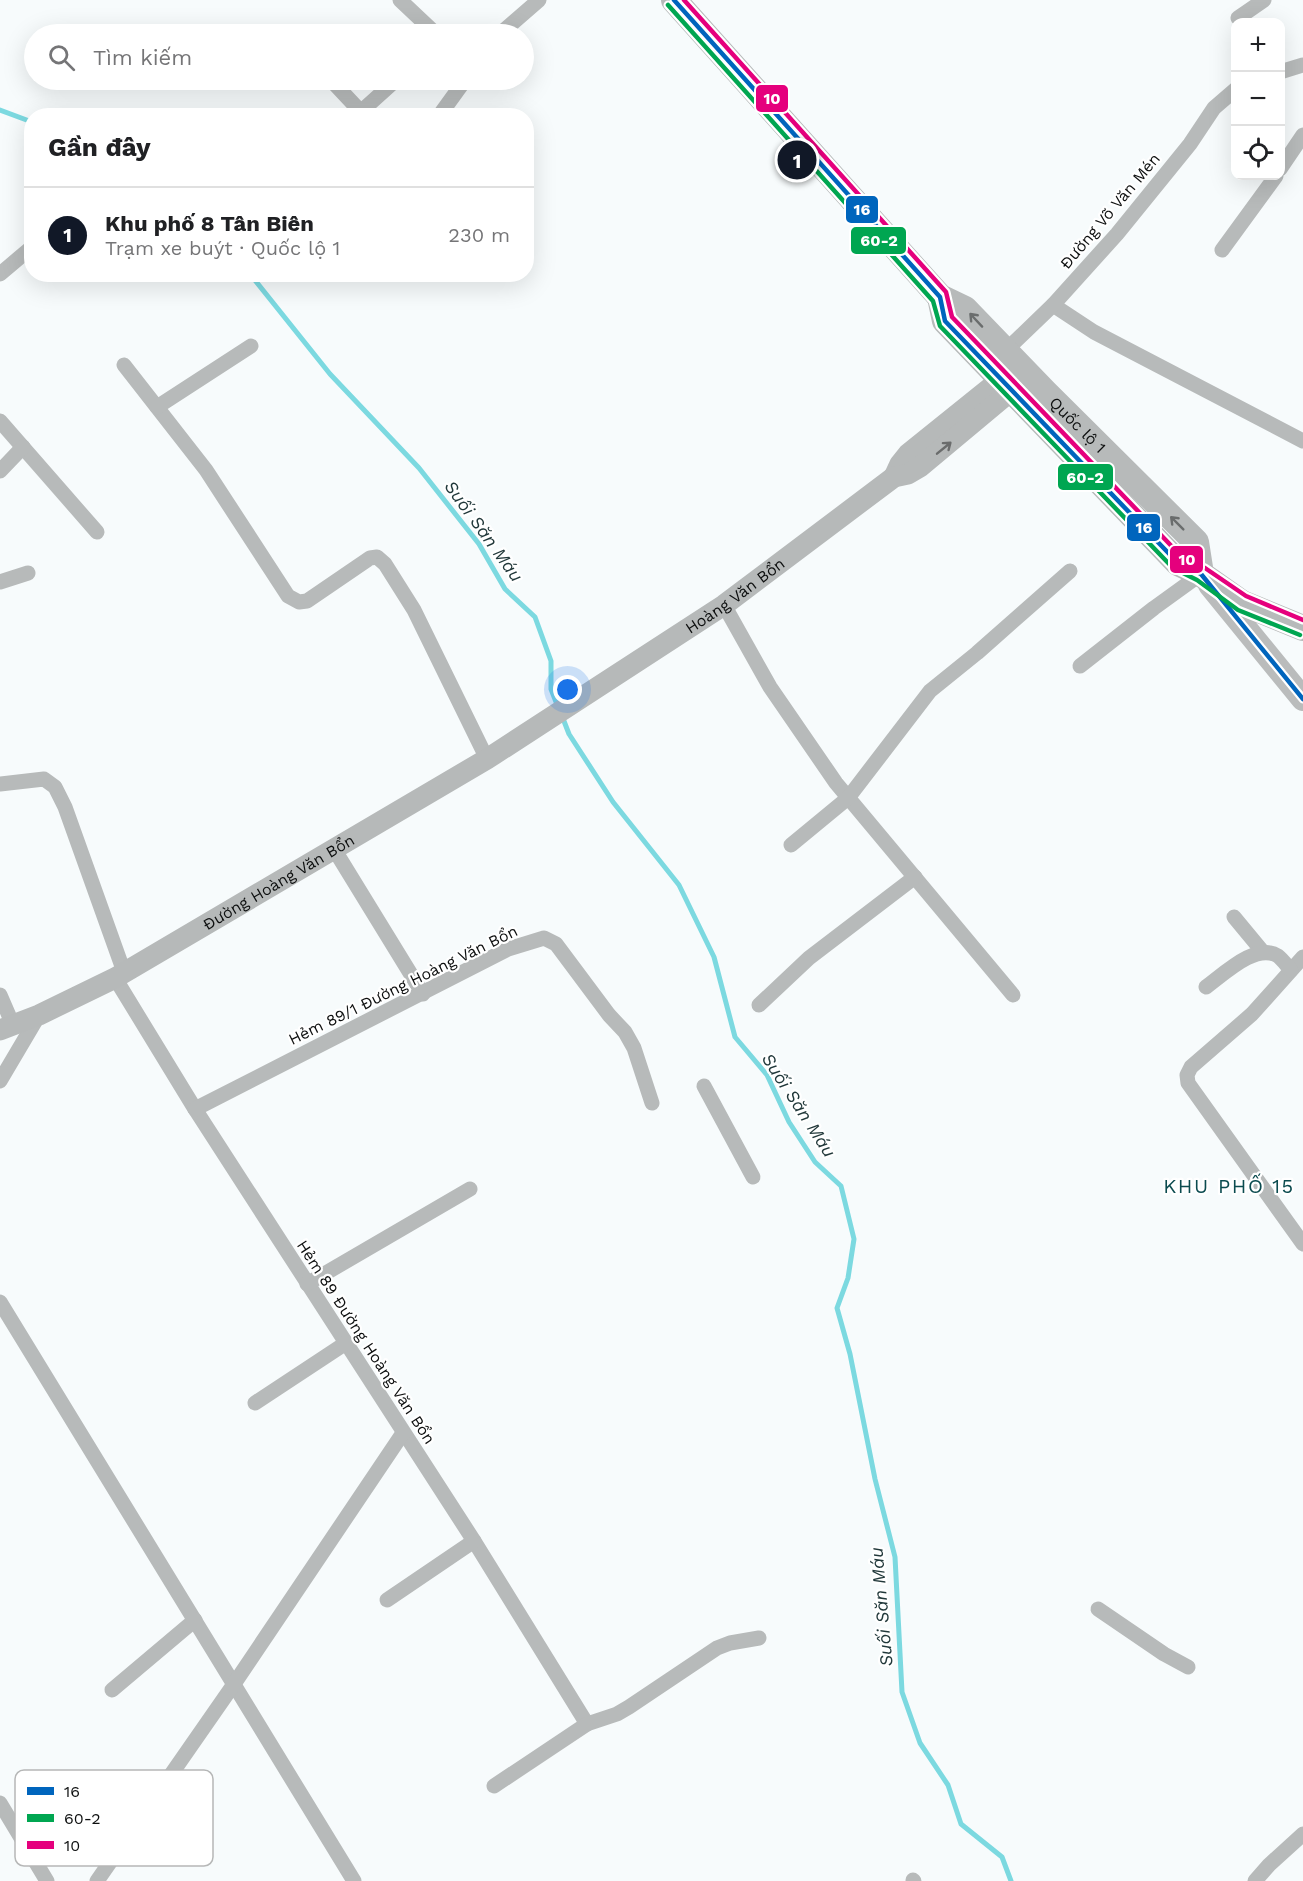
<!DOCTYPE html>
<html lang="vi">
<head>
<meta charset="utf-8">
<style>
  :root { --surface:#fff; --page:#f2f2f2; --text:#202124; --muted:#757577; --line:#e0e0e0; --accent:#111827 }
  body { margin:0; font-family:"Work Sans",sans-serif; background:var(--page); color:var(--text) }
  .controls { position:absolute; right:18px; top:18px; display:grid; overflow:hidden; border-radius:12px; box-shadow:0 6px 24px #0002 }
  .controls button { width:54px; height:54px; display:grid; place-items:center; padding:0; border:0; border-bottom:2px solid var(--line); background:var(--surface); color:var(--text); font:30px sans-serif }
  .you { position:absolute; left:568px; top:690px; width:21px; height:21px; margin:-15px; border:4px solid #fff; border-radius:50%; background:#1a73e8; box-shadow:0 0 0 9px #1a73e833 }
  .badge { display:grid; place-items:center; width:39px; height:39px; border-radius:50%; background:var(--accent); color:#fff; font-size:20px; font-weight:700 }
  .pin { position:absolute; translate:-50% -50%; border:3px solid #fff; box-shadow:0 2px 6px #0006 }
  .list { margin:0; padding:0; list-style:none }
  h2 { display:flex; justify-content:space-between; align-items:center; height:78px; margin:0; padding:0 24px; font-size:26px }
  h2 small { font-size:20px; font-weight:400; color:var(--muted) }
  .list li { display:grid; grid-template-columns:39px 1fr auto; gap:18px; align-items:center; box-sizing:border-box; height:96px; padding:0 24px; border-top:2px solid var(--line) }
  .list b { display:block; font-size:22px; white-space:nowrap }
  .list p { margin:0; font-size:20px; white-space:nowrap; color:var(--muted) }
  .list em { font-size:20px; font-style:normal; color:var(--muted) }
  .icon { flex:none; width:33px; height:33px; fill:none; stroke:currentColor; stroke-width:2; stroke-linecap:round; stroke-linejoin:round }
  .map { position:relative; flex:none; width:1303px; height:1881px; overflow:hidden }
  .search { position:absolute; background:var(--surface); box-shadow:0 6px 24px #0002; left:24px; top:24px; width:510px; height:66px; display:flex; align-items:center; gap:15px; box-sizing:border-box; padding:0 21px; border-radius:33px; color:var(--muted); font-size:22px }
  .panel { position:absolute; background:var(--surface); box-shadow:0 6px 24px #0002; left:24px; top:108px; width:510px; height:174px; border-radius:24px }
  .map>svg:first-child { display:block }
  .lines { fill:none; stroke-linecap:round; stroke-linejoin:round }
  .stream { stroke:#7cd9e0; stroke-width:5 }
  .minor { stroke:#b7baba; stroke-width:15 }
  .secondary { stroke:#b6b9b9; stroke-width:21 }
  .primary { stroke:#babcbc; stroke-width:24 }
  .trunk { stroke:#b7baba; stroke-width:26 }
  .bus-1-casing { stroke:#fff; stroke-width:9 }
  .bus-2-casing { stroke:#fff; stroke-width:9 }
  .bus-3-casing { stroke:#fff; stroke-width:9 }
  .bus-1 { stroke:#0065bd; stroke-width:4.5 }
  .bus-2 { stroke:#00a651; stroke-width:4.5 }
  .bus-3 { stroke:#e5007d; stroke-width:4.5 }
  .oneway { stroke:#6a6d6d }
  .oneway2 { stroke:#6a6c6c }
  .labels { text-anchor:middle; dominant-baseline:central; stroke-width:4.5; stroke-linejoin:round; paint-order:stroke }
  .street-label { font-size:16px; fill:#0d0f0f; stroke:#fff }
  .water-label { font-size:18px; font-style:italic; fill:#21383a; stroke:#fff }
  .quarter-label { font-size:20px; letter-spacing:1.5px; fill:#0b4b4f; stroke:#fff }
  .key { fill:#fff; stroke:#b6b7b7; stroke-width:1.5 }
  .key-label { font-size:16px; fill:#0d0f0f }
  .line-badge { stroke:#fff; stroke-width:2 }
  .badge-label { font-size:16px; text-anchor:middle; font-weight:bold; fill:#fff }
</style>
</head>
<body>
<div class="map">
<svg width="1303" height="1881" viewBox="0 0 1303 1881">
  <rect width="100%" height="100%" fill="#f7fbfc"/>
  <g class="lines">
    <g class="stream">
      <path d="M0,110L32,122"/>
      <path d="M250,274L330,374L419,468L479,544L505,589L535,617L551,661V689L558,707"/>
      <path d="M562,716L569,734L613,802L679,885L714,957L735,1037L767,1075L789,1122L815,1162L841,1186L854,1239L848,1278L837,1308L850,1354L875,1479L895,1557L902,1692L920,1743L948,1785L961,1824L1002,1857L1011,1881"/>
    </g>
    <g class="minor">
      <path d="M400,0L436,34"/>
      <path d="M1238,18L1264,0"/>
      <path d="M500,34L539,0"/>
      <path d="M1280,72L1303,65"/>
      <path d="M331,80L361,112"/>
      <path d="M356,116L396,80"/>
      <path d="M439,116L465,80"/>
      <path d="M1280,169L1303,135"/>
      <path d="M1222,250L1276,176"/>
      <path d="M0,274L32,247"/>
      <path d="M1053,305L1094,332L1303,441"/>
      <path d="M1000,356L1053,305L1117,234L1190,144L1214,108L1236,89"/>
      <path d="M124,365L206,470L288,596L299,602L307,601L370,558L377,557L385,564L414,610L487,759"/>
      <path d="M157,407L251,346"/>
      <path d="M0,421L97,532"/>
      <path d="M0,471L23,447"/>
      <path d="M0,582L28,573"/>
      <path d="M724,605L770,687L836,783L1013,995"/>
      <path d="M1080,666L1154,608L1201,574"/>
      <path d="M0,784L44,779L55,787L65,807L124,972"/>
      <path d="M791,845L848,798L930,691L977,653L1070,571"/>
      <path d="M334,849L423,994"/>
      <path d="M1234,917L1263,952"/>
      <path d="M1303,957L1252,1014L1191,1067L1187,1075L1188,1083L1303,1244"/>
      <path d="M115,978L195,1109L474,1541L587,1724"/>
      <path d="M1206,987C1223,975 1256,942 1278,956C1283,960 1287,966 1291,970"/>
      <path d="M0,995L13,1025"/>
      <path d="M759,1005L809,958L915,877"/>
      <path d="M0,1081L39,1015"/>
      <path d="M704,1086L753,1177"/>
      <path d="M195,1109L508,949L544,938L556,944L609,1015L625,1032L634,1048L652,1103"/>
      <path d="M307,1284L470,1189"/>
      <path d="M0,1302L354,1881"/>
      <path d="M255,1403L346,1343"/>
      <path d="M387,1600L474,1541"/>
      <path d="M1098,1609L1164,1654L1188,1667"/>
      <path d="M112,1690L195,1620"/>
      <path d="M494,1786L587,1724L617,1714L629,1707L717,1648L730,1643L759,1638"/>
      <path d="M0,1803L47,1881"/>
      <path d="M913,1880L914,1881"/>
      <path d="M97,1881L234,1684L403,1433"/>
      <path d="M1255,1881L1269,1865L1303,1834"/>
    </g>
    <g class="secondary">
      <path d="M894,477L900,464L908,454L1000,380"/>
      <path id="s1" d="M0,1030L39,1015L115,978L487,759L724,605L894,477L908,474L920,467L1011,391"/>
    </g>
    <path class="primary" d="M1210,585L1303,699"/>
    <g class="trunk">
      <path id="s2" d="M674,0L940,297L965,309L1045,392L1196,542L1201,574"/>
      <path d="M940,297L945,321L1178,563L1201,574L1242,603L1303,628"/>
    </g>
    <defs>
      <path id="bus-1" d="M674,0L940,297L945,321L1178,563L1201,574L1303,699"/>
      <path id="bus-2" d="M668,5L933,301L940,326L1173,568L1197,580L1238,610L1300,635"/>
      <path id="bus-3" d="M684,0L946,292L952,317L1182,557L1205,568L1246,596L1303,620"/>
    </defs>
    <use href="#bus-1" class="bus-1-casing"/>
    <use href="#bus-2" class="bus-2-casing"/>
    <use href="#bus-3" class="bus-3-casing"/>
    <use href="#bus-1" class="bus-1"/>
    <use href="#bus-2" class="bus-2"/>
    <use href="#bus-3" class="bus-3"/>
  </g>
  <defs><path id="oneway-shaft" d="M-6 0H5M1.5-3L5.5 0L1.5 3" fill="none" stroke-width="1.6" stroke-linecap="round" stroke-linejoin="round" transform="scale(1.5)"/></defs>
  <g class="oneway">
    <use href="#oneway-shaft" transform="translate(976 320) rotate(-133)"/>
    <use href="#oneway-shaft" transform="translate(1177 523) rotate(-135)"/>
  </g>
  <use class="oneway2" href="#oneway-shaft" transform="translate(944 448) rotate(-39)"/>
  <g class="labels">
    <g class="street-label">
      <text transform="translate(1110 211) rotate(-50)">Đường Võ Văn Mén</text>
      <text stroke="none"><textPath href="#s2" startOffset="588">Quốc lộ 1</textPath></text>
      <text stroke="none"><textPath href="#s1" startOffset="855">Hoàng Văn Bổn</textPath></text>
      <text stroke="none"><textPath href="#s1" startOffset="316">Đường Hoàng Văn Bổn</textPath></text>
      <text transform="translate(403 985) rotate(-26)">Hẻm 89/1 Đường Hoàng Văn Bổn</text>
      <text transform="translate(366 1342) rotate(57)">Hẻm 89 Đường Hoàng Văn Bổn</text>
    </g>
    <g class="water-label">
      <text transform="translate(484 531) rotate(54)">Suối Săn Máu</text>
      <text transform="translate(799 1105) rotate(57)">Suối Săn Máu</text>
      <text transform="translate(881 1607) rotate(-95)">Suối Săn Máu</text>
    </g>
    <g class="quarter-label">
      <text x="1229" y="1186">KHU PHỐ 15</text>
    </g>
  </g>
  <rect x="15" y="1770" width="198" height="96" rx="9" class="key"/>
  <rect x="27" y="1787" width="27" height="8" fill="#0065bd"/>
  <rect x="27" y="1814" width="27" height="8" fill="#00a651"/>
  <rect x="27" y="1841" width="27" height="8" fill="#e5007d"/>
  <g class="key-label">
    <text x="64" y="1797">16</text>
    <text x="64" y="1824">60-2</text>
    <text x="64" y="1851">10</text>
  </g>
  <g class="line-badge">
    <rect x="755" y="84" width="34" height="29" rx="6" fill="#e5007d"/>
    <rect x="845" y="195" width="34" height="29" rx="6" fill="#0065bd"/>
    <rect x="850" y="226" width="57" height="29" rx="6" fill="#00a651"/>
    <rect x="1057" y="463" width="57" height="28" rx="6" fill="#00a651"/>
    <rect x="1126" y="513" width="35" height="29" rx="6" fill="#0065bd"/>
    <rect x="1169" y="545" width="35" height="29" rx="6" fill="#e5007d"/>
  </g>
  <g class="badge-label">
    <text x="772" y="104">10</text>
    <text x="862" y="215">16</text>
    <text x="879" y="246">60-2</text>
    <text x="1085" y="483">60-2</text>
    <text x="1144" y="533">16</text>
    <text x="1187" y="565">10</text>
  </g>
</svg>
<div class="controls">
<button>+</button>
<button>−</button>
<button><svg class="icon" aria-label="locate" viewBox="0 0 24 24"><circle cx="12" cy="12" r="6"/><path d="M12 2v4M12 18v4M2 12h4M18 12h4"/></svg></button>
</div>
<div class="you"></div>
<div class="pin badge" style="left:797px;top:160px">1</div>
<div class="search"><svg class="icon" aria-label="search" viewBox="0 0 24 24"><circle cx="10" cy="10" r="6"/><path d="M15 15l6 6"/></svg>Tìm kiếm</div>
<section class="panel">
<h2>Gần đây<small></small></h2>
<ul class="list">
<li><span class="badge">1</span><div><b>Khu phố 8 Tân Biên</b><p>Trạm xe buýt · Quốc lộ 1</p></div><em>230 m</em></li>
</ul>
</section>
</div>
</body>
</html>
